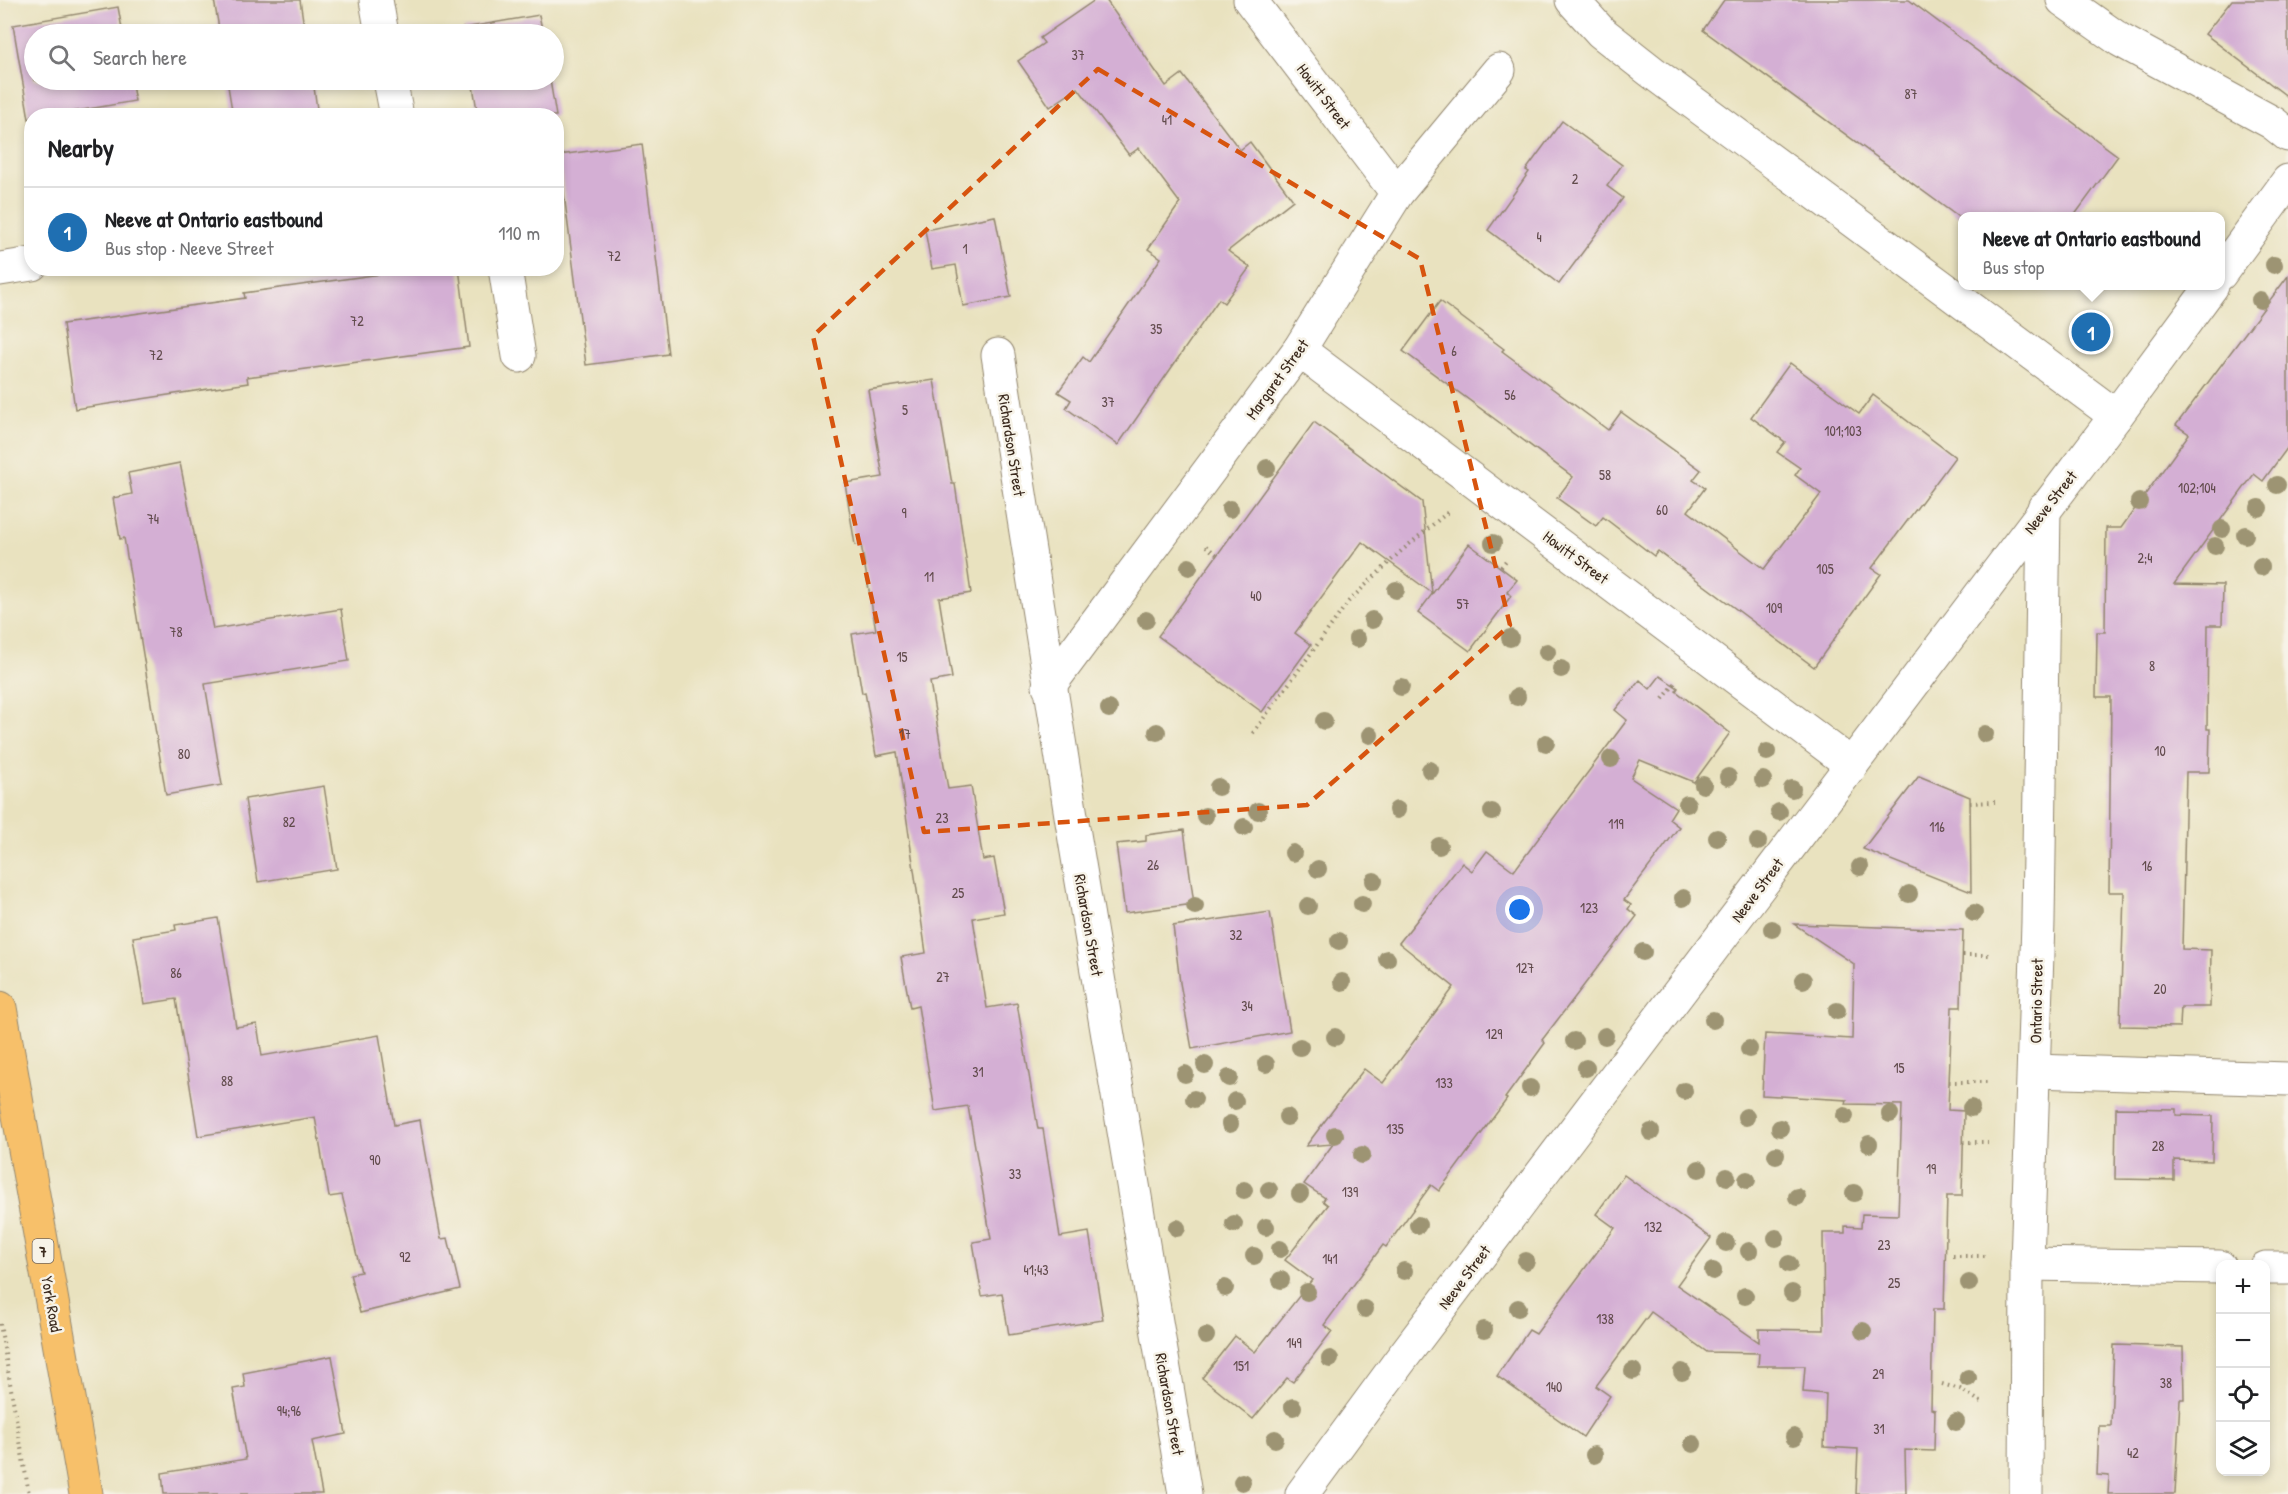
<!DOCTYPE html>
<html lang="en">
<head>
<meta charset="utf-8">
<style>
  :root { --surface:#fff; --page:#f6f6f6; --text:#202124; --muted:#757577; --line:#e0e0e0; --accent:#1f6fb2 }
  body { margin:0; font-family:"Patrick Hand",sans-serif; background:var(--page); color:var(--text) }
  .controls { position:absolute; right:18px; bottom:18px; display:grid; overflow:hidden; border-radius:12px; box-shadow:0 3px 9px #0003 }
  .controls button { width:54px; height:54px; display:grid; place-items:center; padding:0; border:0; border-bottom:2px solid var(--line); background:var(--surface); color:var(--text); font:30px sans-serif }
  .you { position:absolute; left:1520px; top:910px; width:21px; height:21px; margin:-15px; border:4px solid #fff; border-radius:50%; background:#1a73e8; box-shadow:0 0 0 9px #1a73e833 }
  .badge { display:grid; place-items:center; width:39px; height:39px; border-radius:50%; background:var(--accent); color:#fff; font-size:20px; font-weight:700 }
  .pin { position:absolute; translate:-50% -50%; border:3px solid #fff; box-shadow:0 2px 6px #0006 }
  .popup { position:absolute; left:1958px; top:212px; width:267px; height:78px; box-sizing:border-box; display:grid; place-content:center; border-radius:12px; background:var(--surface); filter:drop-shadow(0 2px 4px #0005); font-size:20px; white-space:nowrap; color:var(--muted) }
  .popup b { font-size:22px; color:var(--text) }
  .popup::after { content:''; position:absolute; left:50%; top:100%; margin-left:-12px; border:12px solid transparent; border-top-color:var(--surface) }
  .list { margin:0; padding:0; list-style:none }
  h2 { display:flex; justify-content:space-between; align-items:center; height:78px; margin:0; padding:0 24px; font-size:26px }
  h2 small { font-size:20px; font-weight:400; color:var(--muted) }
  .list li { display:grid; grid-template-columns:39px 1fr auto; gap:18px; align-items:center; box-sizing:border-box; height:90px; padding:0 24px; border-top:2px solid var(--line) }
  .list b { display:block; font-size:22px; white-space:nowrap }
  .list p { margin:0; font-size:20px; white-space:nowrap; color:var(--muted) }
  .list em { font-size:20px; font-style:normal; color:var(--muted) }
  .icon { flex:none; width:33px; height:33px; fill:none; stroke:currentColor; stroke-width:2; stroke-linecap:round; stroke-linejoin:round }
  .map { position:relative; flex:none; width:2288px; height:1494px; overflow:hidden }
  .search { position:absolute; background:var(--surface); box-shadow:0 3px 9px #0003; left:24px; top:24px; width:540px; height:66px; display:flex; align-items:center; gap:15px; box-sizing:border-box; padding:0 21px; border-radius:33px; color:var(--muted); font-size:22px }
  .panel { position:absolute; background:var(--surface); box-shadow:0 3px 9px #0003; left:24px; top:108px; width:540px; height:168px; border-radius:24px }
  .map>svg:first-child { display:block }
  .building { fill:#d4afd4 }
  .lines { fill:none; stroke-linecap:round; stroke-linejoin:round }
  .minor-casing { stroke:#92866e; stroke-width:35 }
  .major-casing { stroke:#92866e; stroke-width:35 }
  .path { stroke:#92866e; stroke-width:4; stroke-dasharray:1.5 4.5; stroke-linecap:butt }
  .minor { stroke:#fff; stroke-width:33 }
  .major { stroke:#f7c06b; stroke-width:33 }
  .tree { fill:#9d9473 }
  .marked { fill:none; stroke:#d7540e; stroke-width:4.5; stroke-dasharray:12 8; stroke-linejoin:round }
  .labels { text-anchor:middle; dominant-baseline:central; stroke-width:5; stroke-linejoin:round; paint-order:stroke }
  .number-label { font-size:14px; fill:#614b4c }
  .shield { fill:#f7f3e8; stroke:#73665b; stroke-width:1.5 }
  .shield-label { font-size:15px; font-weight:bold; fill:#3b2a1e }
  .street-label { font-size:16px; fill:#3b2a1e; stroke:#f7f3e8 }
</style>
</head>
<body>
<div class="map">
<svg width="2288" height="1494" viewBox="0 0 2288 1494">
  <rect width="100%" height="100%" fill="#f7f3e8"/>
  <filter id="ink" filterUnits="userSpaceOnUse"><feTurbulence type="fractalNoise" baseFrequency=".0167" numOctaves="2"/><feDisplacementMap in="SourceGraphic" scale="12" xChannelSelector="R" yChannelSelector="G"/><feConvolveMatrix kernelMatrix="1 2 1 2 8 2 1 2 1" color-interpolation-filters="sRGB"/></filter>
  <filter id="wash" filterUnits="userSpaceOnUse"><feTurbulence type="fractalNoise" baseFrequency=".008" numOctaves="4" result="noise"/><feDisplacementMap in="SourceGraphic" scale="24" xChannelSelector="R" yChannelSelector="G"/><feGaussianBlur stdDeviation="1.35" result="paint"/><feColorMatrix in="noise" values="0 0 0 0 0 0 0 0 0 0 0 0 0 0 0 0 0 1.4 0 .05"/><feComposite in="paint" operator="in"/></filter>
  <g filter="url(#wash)">
    <rect width="100%" height="100%" fill="#e9e2bf"/>
    <g id="blocks">
      <g class="building">
        <path d="M214,0H300L305,34H220Z"/>
        <path d="M1095,0H1106L1166,86L1182,74L1240,150L1250,142L1293,200L1228,251L1250,267L1224,303L1219,299L1118,445L1066,408L1071,400L1058,392L1083,357L1089,362L1161,258L1148,249L1180,203L1139,148L1129,155L1078,88L1050,107L1018,61L1044,43L1040,38Z"/>
        <path d="M1724,0H1909L2118,156L2074,216H1957L1703,30Z"/>
        <path d="M2232,0H2288V97L2205,34Z"/>
        <path d="M118,7L123,34H34V80H131L135,101L48,116H32V118L29,119L13,25Z"/>
        <path d="M539,15L543,34H464L463,28Z"/>
        <path d="M227,80H313L318,116H233Z"/>
        <path d="M472,80H550L556,116H478Z"/>
        <path d="M1562,121L1622,165L1607,186L1623,198L1559,284L1488,230L1529,172L1526,170Z"/>
        <path d="M642,144L668,354L586,365L559,155Z"/>
        <path d="M995,216L1011,297L963,306L956,265L932,269L925,230Z"/>
        <path d="M424,268H459L469,347L247,377L248,383L75,409L63,324L245,298L244,293Z"/>
        <path d="M2288,276V447L2263,481L2254,474L2174,584L2223,585L2222,625H2208L2207,729H2210L2209,772H2186L2182,949L2211,950L2210,1007H2181L2180,1027L2120,1026L2124,892H2109L2111,697H2096L2097,632H2105L2106,528H2121L2189,434L2176,425Z"/>
        <path d="M1440,301L1504,349L1502,351L1608,430L1621,412L1701,470L1693,480L1705,488L1688,511L1764,569L1821,494L1795,475L1800,468L1777,452L1785,442L1751,417L1790,363L1859,414L1873,395L1955,457L1872,568L1881,574L1814,667L1658,551L1654,556L1603,517L1596,526L1557,498L1573,477L1403,351Z"/>
        <path d="M934,380L952,484H955L971,593L939,598L952,678L930,682L948,789L971,786L983,860L994,858L1004,913L973,918L987,1008L1017,1003L1038,1129H1043L1060,1237L1089,1232L1103,1320L1009,1335L1002,1293L982,1296L973,1242L991,1239L968,1106L935,1111L918,1006L910,1008L901,957L926,953L897,752L876,756L865,692L862,693L852,634L876,630L861,544L855,545L845,483L883,477L868,390Z"/>
        <path d="M1314,422L1422,502L1432,593L1362,542L1295,633L1311,645L1262,712L1158,636Z"/>
        <path d="M180,463L213,629L341,609L349,661L205,684L222,785L166,795L124,538L120,539L113,498L132,494L128,473Z"/>
        <path d="M1469,544L1517,580L1507,592L1511,596L1470,651L1418,613Z"/>
        <path d="M1660,676L1678,688L1676,691L1730,733L1694,782L1640,760L1631,778L1676,808L1669,819L1679,827L1624,900L1631,905L1628,909L1637,916L1542,1040L1545,1043L1505,1098L1507,1099L1439,1191L1431,1185L1386,1247L1383,1245L1324,1325L1332,1331L1293,1382L1287,1378L1253,1419L1202,1378L1235,1336L1255,1352L1312,1280L1285,1260L1328,1205L1323,1201L1325,1198L1304,1184L1333,1144L1306,1146L1364,1069L1383,1083L1454,987L1399,943L1462,863L1472,871L1487,851L1514,871L1627,720L1615,710L1640,680L1650,689Z"/>
        <path d="M1919,776L1970,797L1971,892L1863,849Z"/>
        <path d="M324,786L337,869L258,882L245,799Z"/>
        <path d="M1184,830L1194,904L1125,913L1116,844L1146,841V835Z"/>
        <path d="M1270,912L1290,1031L1192,1049L1180,983L1173,926Z"/>
        <path d="M218,918L236,1027L257,1024L262,1056L379,1035L394,1125L420,1120L441,1239L448,1238L460,1289L360,1313L350,1274L361,1272L342,1195L329,1197L315,1117L198,1136L176,999L144,1004L133,937L176,930L175,925Z"/>
        <path d="M1794,924L1963,930L1961,1007H1952L1948,1110L1964,1111L1962,1196H1947L1944,1309H1933L1931,1409L1935,1410L1934,1451L1905,1450L1906,1494H1856L1858,1449L1824,1447L1826,1394L1803,1392L1805,1366H1758L1759,1353L1707,1352L1651,1312L1596,1386L1610,1396L1583,1437L1497,1376L1529,1330L1536,1334L1615,1228L1596,1214L1624,1175L1711,1238L1677,1285L1759,1342V1329L1824,1330L1823,1233H1845V1226L1861,1227L1862,1214L1898,1215L1902,1105L1846,1104L1847,1100L1762,1095L1765,1034L1852,1039L1854,964Z"/>
        <path d="M2116,1108L2176,1109V1115L2213,1116L2212,1161L2174,1160V1180L2115,1179Z"/>
        <path d="M2114,1345L2183,1347L2184,1399H2180L2175,1494H2108L2109,1476L2097,1475L2099,1426H2111Z"/>
        <path d="M332,1356L346,1434L312,1441L322,1494H164L162,1473L246,1459L233,1389L245,1387L243,1373Z"/>
      </g>
    </g>
  </g>
  <g filter="url(#ink)">
    <use href="#blocks" fill-opacity="0" stroke="#92866e" stroke-width="1.5"/>
    <g class="lines">
      <defs>
        <g id="minor">
          <path d="M376,0L382,34"/>
          <path d="M1250,0L1397,193"/>
          <path d="M1572,0L1601,32L1652,72L2116,416"/>
          <path d="M2063,0L2120,40L2273,123L2288,135"/>
          <path d="M390,80L397,116"/>
          <path d="M505,268L519,356"/>
          <path d="M0,269L32,264"/>
          <path d="M2220,274L2288,181"/>
          <path d="M1299,350L1852,765"/>
          <path d="M998,355L1072,822L1185,1494"/>
          <path d="M1049,686L1299,350L1397,193L1499,70"/>
          <path d="M2034,1071L2288,1079"/>
          <path d="M2027,1264L2220,1267"/>
          <path d="M2266,1268H2288"/>
          <path d="M1302,1494L1399,1362L2116,416L2212,286"/>
          <path d="M2026,1494L2027,1264L2038,922L2044,508"/>
        </g>
        <path id="major" d="M0,1008L86,1494"/>
      </defs>
      <use href="#minor" class="minor-casing"/>
      <use href="#major" class="major-casing"/>
      <g class="path">
        <path d="M1206,546L1217,555"/>
        <path d="M1501,567L1508,558"/>
        <path d="M1663,699L1676,682"/>
        <path d="M1253,733L1349,601L1400,552L1448,512"/>
        <path d="M1970,803L1995,802"/>
        <path d="M1963,955H1992"/>
        <path d="M1949,1082H1989"/>
        <path d="M1963,1142H1988"/>
        <path d="M1953,1256H1985"/>
        <path d="M0,1324L29,1494"/>
        <path d="M1942,1384L1960,1389L1981,1402"/>
      </g>
      <use href="#minor" class="minor"/>
      <use href="#major" class="major"/>
    </g>
    <g class="tree">
      <circle cx="2274" cy="265" r="9"/>
      <circle cx="2260" cy="300" r="9"/>
      <circle cx="1267" cy="468" r="9"/>
      <circle cx="2277" cy="485" r="9"/>
      <circle cx="2139" cy="502" r="9"/>
      <circle cx="2259" cy="508" r="9"/>
      <circle cx="1230" cy="509" r="9"/>
      <circle cx="2222" cy="529" r="9"/>
      <circle cx="2245" cy="535" r="9"/>
      <circle cx="1493" cy="543" r="9"/>
      <circle cx="2215" cy="546" r="9"/>
      <circle cx="1189" cy="567" r="9"/>
      <circle cx="2261" cy="567" r="9"/>
      <circle cx="1396" cy="590" r="9"/>
      <circle cx="1146" cy="620" r="9"/>
      <circle cx="1372" cy="620" r="9"/>
      <circle cx="1510" cy="638" r="9"/>
      <circle cx="1357" cy="639" r="9"/>
      <circle cx="1547" cy="652" r="9"/>
      <circle cx="1561" cy="669" r="9"/>
      <circle cx="1401" cy="687" r="9"/>
      <circle cx="1517" cy="697" r="9"/>
      <circle cx="1109" cy="709" r="9"/>
      <circle cx="1324" cy="721" r="9"/>
      <circle cx="1157" cy="732" r="9"/>
      <circle cx="1985" cy="734" r="9"/>
      <circle cx="1370" cy="735" r="9"/>
      <circle cx="1546" cy="743" r="9"/>
      <circle cx="1767" cy="752" r="9"/>
      <circle cx="1611" cy="759" r="9"/>
      <circle cx="1430" cy="770" r="9"/>
      <circle cx="1728" cy="777" r="9"/>
      <circle cx="1763" cy="780" r="9"/>
      <circle cx="1703" cy="785" r="9"/>
      <circle cx="1218" cy="787" r="9"/>
      <circle cx="1792" cy="789" r="9"/>
      <circle cx="1687" cy="804" r="9"/>
      <circle cx="1397" cy="810" r="9"/>
      <circle cx="1258" cy="811" r="9"/>
      <circle cx="1492" cy="812" r="9"/>
      <circle cx="1779" cy="812" r="9"/>
      <circle cx="1205" cy="816" r="9"/>
      <circle cx="1244" cy="827" r="9"/>
      <circle cx="1717" cy="838" r="9"/>
      <circle cx="1758" cy="842" r="9"/>
      <circle cx="1439" cy="846" r="9"/>
      <circle cx="1293" cy="853" r="9"/>
      <circle cx="1860" cy="867" r="9"/>
      <circle cx="1318" cy="869" r="9"/>
      <circle cx="1374" cy="881" r="9"/>
      <circle cx="1909" cy="894" r="9"/>
      <circle cx="1683" cy="898" r="9"/>
      <circle cx="1362" cy="904" r="9"/>
      <circle cx="1195" cy="906" r="9"/>
      <circle cx="1308" cy="906" r="9"/>
      <circle cx="1974" cy="913" r="9"/>
      <circle cx="1772" cy="929" r="9"/>
      <circle cx="1339" cy="941" r="9"/>
      <circle cx="1643" cy="952" r="9"/>
      <circle cx="1387" cy="959" r="9"/>
      <circle cx="1803" cy="980" r="9"/>
      <circle cx="1342" cy="982" r="9"/>
      <circle cx="1837" cy="1011" r="9"/>
      <circle cx="1713" cy="1020" r="9"/>
      <circle cx="1605" cy="1036" r="9"/>
      <circle cx="1335" cy="1037" r="9"/>
      <circle cx="1574" cy="1041" r="9"/>
      <circle cx="1300" cy="1047" r="9"/>
      <circle cx="1749" cy="1049" r="9"/>
      <circle cx="1266" cy="1064" r="9"/>
      <circle cx="1205" cy="1065" r="9"/>
      <circle cx="1586" cy="1068" r="9"/>
      <circle cx="1185" cy="1074" r="9"/>
      <circle cx="1229" cy="1078" r="9"/>
      <circle cx="1530" cy="1088" r="9"/>
      <circle cx="1684" cy="1091" r="9"/>
      <circle cx="1194" cy="1099" r="9"/>
      <circle cx="1235" cy="1101" r="9"/>
      <circle cx="1971" cy="1108" r="9"/>
      <circle cx="1890" cy="1114" r="9"/>
      <circle cx="1845" cy="1116" r="9"/>
      <circle cx="1287" cy="1117" r="9"/>
      <circle cx="1746" cy="1117" r="9"/>
      <circle cx="1230" cy="1124" r="9"/>
      <circle cx="1780" cy="1128" r="9"/>
      <circle cx="1651" cy="1132" r="9"/>
      <circle cx="1335" cy="1135" r="9"/>
      <circle cx="1869" cy="1144" r="9"/>
      <circle cx="1362" cy="1155" r="9"/>
      <circle cx="1776" cy="1155" r="9"/>
      <circle cx="1699" cy="1169" r="9"/>
      <circle cx="1727" cy="1177" r="9"/>
      <circle cx="1747" cy="1180" r="9"/>
      <circle cx="1244" cy="1190" r="9"/>
      <circle cx="1269" cy="1190" r="9"/>
      <circle cx="1854" cy="1193" r="9"/>
      <circle cx="1300" cy="1194" r="9"/>
      <circle cx="1797" cy="1197" r="9"/>
      <circle cx="1234" cy="1224" r="9"/>
      <circle cx="1418" cy="1225" r="9"/>
      <circle cx="1266" cy="1227" r="9"/>
      <circle cx="1177" cy="1228" r="9"/>
      <circle cx="1776" cy="1238" r="9"/>
      <circle cx="1726" cy="1243" r="9"/>
      <circle cx="1280" cy="1249" r="9"/>
      <circle cx="1749" cy="1251" r="9"/>
      <circle cx="1254" cy="1256" r="9"/>
      <circle cx="1526" cy="1261" r="9"/>
      <circle cx="1789" cy="1264" r="9"/>
      <circle cx="1404" cy="1271" r="9"/>
      <circle cx="1713" cy="1271" r="9"/>
      <circle cx="1281" cy="1280" r="9"/>
      <circle cx="1969" cy="1283" r="9"/>
      <circle cx="1225" cy="1288" r="9"/>
      <circle cx="1307" cy="1292" r="9"/>
      <circle cx="1792" cy="1293" r="9"/>
      <circle cx="1745" cy="1296" r="9"/>
      <circle cx="1518" cy="1308" r="9"/>
      <circle cx="1365" cy="1309" r="9"/>
      <circle cx="1484" cy="1330" r="9"/>
      <circle cx="1863" cy="1331" r="9"/>
      <circle cx="1206" cy="1336" r="9"/>
      <circle cx="1330" cy="1359" r="9"/>
      <circle cx="1633" cy="1371" r="9"/>
      <circle cx="1682" cy="1372" r="9"/>
      <circle cx="1968" cy="1378" r="9"/>
      <circle cx="1293" cy="1407" r="9"/>
      <circle cx="1956" cy="1422" r="9"/>
      <circle cx="1794" cy="1437" r="9"/>
      <circle cx="1275" cy="1439" r="9"/>
      <circle cx="1693" cy="1444" r="9"/>
      <circle cx="1594" cy="1455" r="9"/>
      <circle cx="1242" cy="1482" r="9"/>
    </g>
  </g>
  <path class="marked" d="M1098,69L1420,259L1510,625L1307,805L924,832L813,336Z"/>
  <g class="labels">
    <g class="number-label">
      <text x="1078" y="54">37</text>
      <text x="1911" y="93">87</text>
      <text x="1167" y="119">41</text>
      <text x="1575" y="178">2</text>
      <text x="1539" y="236">4</text>
      <text x="965" y="248">1</text>
      <text x="614" y="255">72</text>
      <text x="357" y="320">72</text>
      <text x="1156" y="328">35</text>
      <text x="1454" y="350">6</text>
      <text x="156" y="354">72</text>
      <text x="1510" y="394">56</text>
      <text x="1108" y="401">37</text>
      <text x="905" y="409">5</text>
      <text x="1843" y="430">101;103</text>
      <text x="1605" y="474">58</text>
      <text x="2197" y="487">102;104</text>
      <text x="1662" y="509">60</text>
      <text x="904" y="512">9</text>
      <text x="153" y="518">74</text>
      <text x="2145" y="557">2;4</text>
      <text x="1825" y="568">105</text>
      <text x="929" y="576">11</text>
      <text x="1256" y="595">40</text>
      <text x="1463" y="603">57</text>
      <text x="1774" y="607">109</text>
      <text x="176" y="631">78</text>
      <text x="902" y="656">15</text>
      <text x="2152" y="665">8</text>
      <text x="905" y="733">17</text>
      <text x="2160" y="750">10</text>
      <text x="184" y="753">80</text>
      <text x="942" y="817">23</text>
      <text x="289" y="821">82</text>
      <text x="1616" y="823">119</text>
      <text x="1937" y="826">116</text>
      <text x="1153" y="864">26</text>
      <text x="2147" y="865">16</text>
      <text x="958" y="892">25</text>
      <text x="1589" y="907">123</text>
      <text x="1236" y="934">32</text>
      <text x="1525" y="967">127</text>
      <text x="176" y="972">86</text>
      <text x="943" y="976">27</text>
      <text x="2160" y="988">20</text>
      <text x="1247" y="1005">34</text>
      <text x="1494" y="1033">129</text>
      <text x="1899" y="1067">15</text>
      <text x="978" y="1071">31</text>
      <text x="227" y="1080">88</text>
      <text x="1444" y="1082">133</text>
      <text x="1395" y="1128">135</text>
      <text x="2158" y="1145">28</text>
      <text x="375" y="1159">90</text>
      <text x="1931" y="1168">19</text>
      <text x="1015" y="1173">33</text>
      <text x="1350" y="1191">139</text>
      <text x="1653" y="1226">132</text>
      <text x="1884" y="1244">23</text>
      <text x="405" y="1256">92</text>
      <text x="1330" y="1258">141</text>
      <text x="1036" y="1269">41;43</text>
      <text x="1894" y="1282">25</text>
      <text x="1605" y="1318">138</text>
      <text x="1294" y="1342">149</text>
      <text x="1241" y="1365">151</text>
      <text x="1878" y="1373">29</text>
      <text x="2166" y="1382">38</text>
      <text x="1554" y="1386">140</text>
      <text x="289" y="1410">94;96</text>
      <text x="1879" y="1428">31</text>
      <text x="2133" y="1452">42</text>
    </g>
    <rect class="shield" x="32.5" y="1239" width="21" height="24" rx="4.5"/>
    <g class="shield-label">
      <text x="43" y="1251">7</text>
    </g>
    <g class="street-label">
      <text transform="translate(1324 96) rotate(53)">Howitt Street</text>
      <text transform="translate(1277 379) rotate(-54)">Margaret Street</text>
      <text transform="translate(1012 445) rotate(81)">Richardson Street</text>
      <text transform="translate(2050 502) rotate(-52)">Neeve Street</text>
      <text transform="translate(1576 557) rotate(37)">Howitt Street</text>
      <text transform="translate(1757 890) rotate(-53)">Neeve Street</text>
      <text transform="translate(1089 925) rotate(80)">Richardson Street</text>
      <text transform="translate(2036 1001) rotate(-89)">Ontario Street</text>
      <text transform="translate(1464 1277) rotate(-53)">Neeve Street</text>
      <text transform="translate(52 1304) rotate(80)">York Road</text>
      <text transform="translate(1170 1404) rotate(80)">Richardson Street</text>
    </g>
  </g>
</svg>
<div class="controls">
<button>+</button>
<button>−</button>
<button><svg class="icon" aria-label="locate" viewBox="0 0 24 24"><circle cx="12" cy="12" r="6"/><path d="M12 2v4M12 18v4M2 12h4M18 12h4"/></svg></button>
<button><svg class="icon" aria-label="layers" viewBox="0 0 24 24"><path d="M12 4l9 5-9 5-9-5zM3 14l9 5 9-5"/></svg></button>
</div>
<div class="you"></div>
<div class="pin badge" style="left:2091px;top:332px">1</div>
<div class="popup"><b>Neeve at Ontario eastbound</b>Bus stop</div>
<div class="search"><svg class="icon" aria-label="search" viewBox="0 0 24 24"><circle cx="10" cy="10" r="6"/><path d="M15 15l6 6"/></svg>Search here</div>
<section class="panel">
<h2>Nearby<small></small></h2>
<ul class="list">
<li><span class="badge">1</span><div><b>Neeve at Ontario eastbound</b><p>Bus stop · Neeve Street</p></div><em>110 m</em></li>
</ul>
</section>
</div>
</body>
</html>
